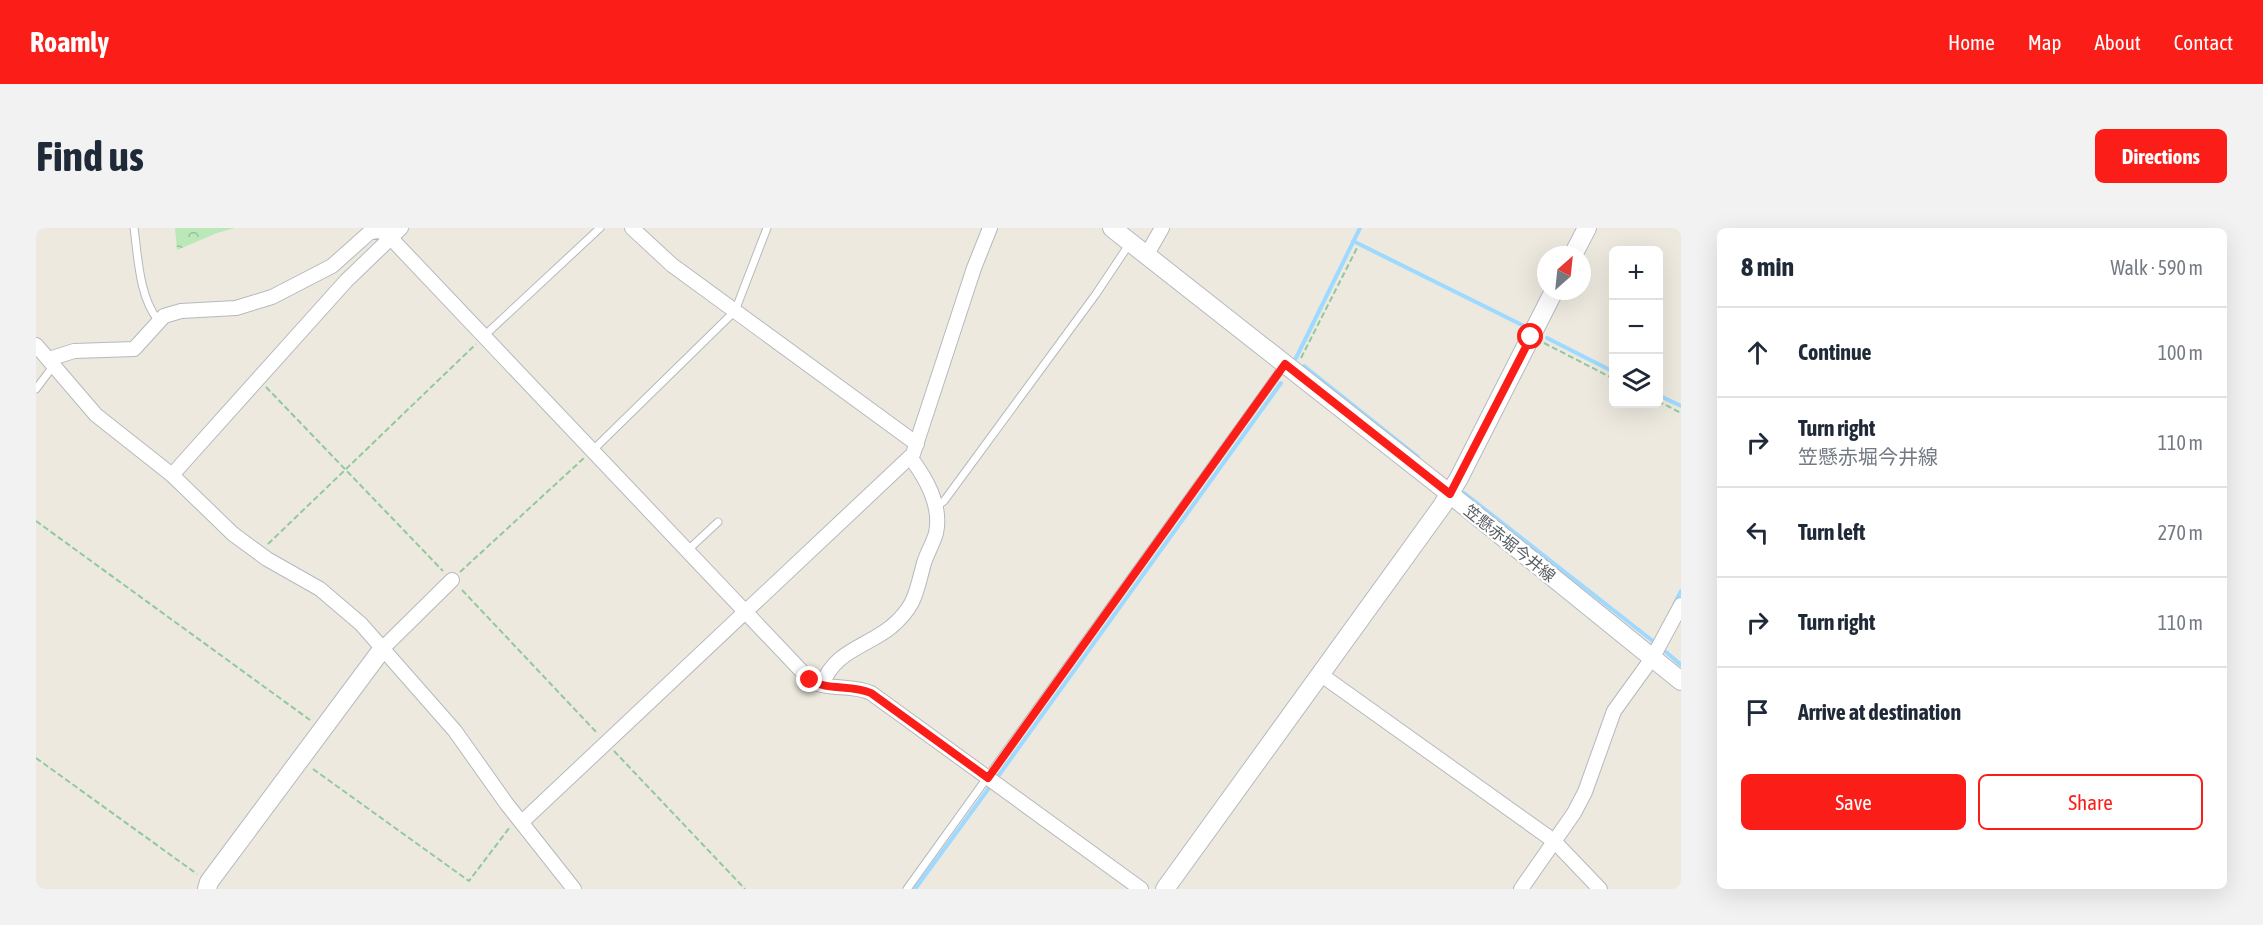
<!DOCTYPE html>
<html lang="en">
<head>
<meta charset="utf-8">
<style>
  :root { --surface:#fff; --page:#f2f2f3; --text:#1f2937; --muted:#747a83; --line:#e0e1e3; --accent:#fa1d18 }
  body { margin:0; font-family:"Asap Condensed","Noto Sans JP",sans-serif; background:var(--page); color:var(--text) }
  .controls { position:absolute; right:18px; top:18px; display:grid; overflow:hidden; border-radius:9px; box-shadow:0 6px 24px #0002 }
  .controls button { width:54px; height:54px; display:grid; place-items:center; padding:0; border:0; border-bottom:2px solid var(--line); background:var(--surface); color:var(--text); font:30px sans-serif }
  .compass { position:absolute; left:1501px; top:18px; width:54px; height:54px; border-radius:50%; background:var(--surface); box-shadow:0 6px 24px #0002; rotate:27deg }
  .stop { position:absolute; width:18px; height:18px; margin:-14px; border:4px solid #fa1d18; border-radius:50%; background:#fff }
  .stop.end { background:#fa1d18; border-color:#fff; box-shadow:0 2px 6px #0008 }
  .list { margin:0; padding:0; list-style:none }
  h2 { display:flex; justify-content:space-between; align-items:center; height:78px; margin:0; padding:0 24px; font-size:26px }
  h2 small { font-size:20px; font-weight:400; color:var(--muted) }
  .list li { display:grid; grid-template-columns:39px 1fr auto; gap:18px; align-items:center; box-sizing:border-box; height:90px; padding:0 24px; border-top:2px solid var(--line) }
  .list b { display:block; font-size:22px; white-space:nowrap }
  .list p { margin:0; font-size:20px; white-space:nowrap; color:var(--muted) }
  .list em { font-size:20px; font-style:normal; color:var(--muted) }
  .actions { display:flex; gap:12px; padding:18px 24px }
  .actions a { flex:1; padding:14px 0; border:2px solid var(--accent); border-radius:9px; text-align:center; font-size:21px; color:var(--accent) }
  .actions .main { background:var(--accent); color:#fff }
  .icon { flex:none; width:33px; height:33px; fill:none; stroke:currentColor; stroke-width:2; stroke-linecap:round; stroke-linejoin:round }
  .map { position:relative; flex:none; width:1645px; height:661px; overflow:hidden; border-radius:9px }
  header { display:flex; align-items:center; gap:36px; box-sizing:border-box; height:84px; padding:0 30px; background:var(--accent); color:#fff }
  header strong { font-size:28px }
  nav { display:flex; gap:33px; margin-inline-start:auto; font-size:21px }
  .intro { display:flex; align-items:center; justify-content:space-between; box-sizing:border-box; height:144px; padding:0 36px }
  h1 { margin:0; font-size:42px }
  .button { padding:15px 27px; border-radius:9px; background:var(--accent); color:#fff; font-size:21px; font-weight:700 }
  main { display:flex; gap:36px; padding:0 36px }
  aside { flex:1; background:var(--surface); border-radius:9px; box-shadow:0 6px 24px #0002 }
  .map>svg:first-child { display:block }
  .forest { fill:url(#forest-crowns) }
  .lines { fill:none; stroke-linecap:round; stroke-linejoin:round }
  .stream { stroke:#9edaff; stroke-width:4 }
  .lane-casing { stroke:#b5b9be; stroke-width:9 }
  .street-casing { stroke:#b5b9be; stroke-width:16 }
  .secondary-casing { stroke:#b5bac0; stroke-width:20 }
  .path { stroke:#91c99e; stroke-width:2; stroke-dasharray:6 3; stroke-linecap:butt }
  .lane { stroke:#fff; stroke-width:7 }
  .street { stroke:#fff; stroke-width:14 }
  .secondary { stroke:#fff; stroke-width:18 }
  .route { stroke:#fa1d18; stroke-width:8 }
  .labels { text-anchor:middle; dominant-baseline:central; stroke-width:4.5; stroke-linejoin:round; paint-order:stroke }
  .street-label { font-size:16px; fill:#585d62; stroke:#fff }
</style>
</head>
<body>
<header>
<strong>Roamly</strong>
<nav><a>Home</a><a>Map</a><a>About</a><a>Contact</a></nav>
</header>
<div class="intro"><h1>Find us</h1><a class="button">Directions</a></div>
<main>
<div class="map">
<svg width="1645" height="661" viewBox="0 0 1645 661">
  <defs>
    <pattern id="forest-crowns" width="20" height="18" patternUnits="userSpaceOnUse" patternTransform="scale(1.5)"><rect width="20" height="18" fill="#bbe8b8"/><path d="M2 6a3 3 0 1 1 6 0M12 15a3 3 0 1 1 6 0" fill="none" stroke="#9bbf99"/></pattern>
  </defs>
  <rect width="100%" height="100%" fill="#ede9df"/>
  <path class="forest" d="M139,0H199L181,5L141,22Z"/>
  <g class="lines">
    <g class="stream">
      <path d="M1317,13L1490,99"/>
      <path d="M1511,110L1578,144"/>
      <path d="M1260,130L1324,0"/>
      <path d="M1268,138L1382,229"/>
      <path d="M1622,167L1645,178"/>
      <path d="M1428,265L1618,414L1621,410"/>
      <path d="M1638,377L1645,363"/>
      <path d="M1630,424L1645,437"/>
      <path d="M963,547L1245,155"/>
      <path d="M879,661L953,560"/>
    </g>
    <defs>
      <g id="lane">
        <path d="M98,0C102,28 103,69 122,92"/>
        <path d="M448,108L564,0"/>
        <path d="M0,161L18,137"/>
        <path d="M557,222L699,83L731,0"/>
        <path d="M900,279L908,273L1060,66L1094,15"/>
        <path d="M652,322L682,294"/>
        <path d="M871,661L1248,137"/>
      </g>
      <g id="street">
        <path d="M596,0L636,37L881,216"/>
        <path d="M1110,28L1126,0"/>
        <path d="M0,117L60,187L136,247L197,306L231,331L284,361L325,396L419,503L470,575L538,661"/>
        <path d="M13,131L38,123L98,121L128,88L145,83L200,80L236,69L296,38L333,5L340,3L350,5L774,452C791,463 816,456 835,465L1105,661"/>
        <path d="M136,247L310,53L365,0"/>
        <path d="M347,420L416,352"/>
        <path d="M1284,446L1518,613L1564,661"/>
        <path d="M786,457C798,423 830,419 855,399C880,378 880,364 888,335C891,325 897,316 900,305C906,277 890,250 874,229"/>
        <path d="M486,594L877,226L938,40L954,0"/>
        <path d="M1485,661L1538,585L1549,564L1578,483L1617,429L1645,377"/>
      </g>
      <g id="secondary">
        <path d="M1076,0L1404,258L1645,453"/>
        <path d="M1537,27L1551,0"/>
        <path d="M171,661L173,654L347,420"/>
        <path d="M1129,661L1406,278L1423,250L1518,63"/>
      </g>
    </defs>
    <use href="#lane" class="lane-casing"/>
    <use href="#street" class="street-casing"/>
    <use href="#secondary" class="secondary-casing"/>
    <g class="path">
      <path d="M1508,115L1578,151"/>
      <path d="M1265,130L1321,20"/>
      <path d="M230,159L407,343"/>
      <path d="M1622,173L1645,185"/>
      <path d="M0,293L274,492"/>
      <path d="M232,316L440,116"/>
      <path d="M424,344L548,230"/>
      <path d="M426,362L562,506"/>
      <path d="M578,523L709,661"/>
      <path d="M0,530L161,646"/>
      <path d="M277,541L433,653L474,599"/>
    </g>
    <use href="#lane" class="lane"/>
    <use href="#street" class="street"/>
    <use href="#secondary" class="secondary"/>
  </g>
  <g class="lines">
    <path class="route" d="M774,452C791,463 816,456 835,465L952,550L1249,136L1414,266L1495,109"/>
  </g>
  <g class="labels">
    <g class="street-label">
      <text transform="translate(1474 315) rotate(39)">笠懸赤堀今井線</text>
    </g>
  </g>
</svg>
<div class="controls">
<button>+</button>
<button>−</button>
<button><svg class="icon" aria-label="layers" viewBox="0 0 24 24"><path d="M12 4l9 5-9 5-9-5zM3 14l9 5 9-5"/></svg></button>
</div>
<svg class="compass" viewBox="-18 -18 36 36"><path d="M0-13l5 13h-10z" fill="#e53935"/><path d="M0 13l5-13h-10z" fill="#747a83"/></svg>
<div class="stop" style="left:1495px;top:109px"></div>
<div class="stop end" style="left:774px;top:452px"></div>
</div>
<aside>
<h2>8 min<small>Walk · 590 m</small></h2>
<ul class="list">
<li><svg class="icon" aria-label="ahead" viewBox="0 0 24 24"><path d="M12 20V5M6 11l6-6 6 6"/></svg><div><b>Continue</b></div><em>100 m</em></li>
<li><svg class="icon" aria-label="right" viewBox="0 0 24 24"><path d="M7 20v-9h11M14 6l5 5-5 5"/></svg><div><b>Turn right</b><p>笠懸赤堀今井線</p></div><em>110 m</em></li>
<li><svg class="icon" aria-label="left" viewBox="0 0 24 24"><path d="M17 20v-9H6M10 6l-5 5 5 5"/></svg><div><b>Turn left</b></div><em>270 m</em></li>
<li><svg class="icon" aria-label="right" viewBox="0 0 24 24"><path d="M7 20v-9h11M14 6l5 5-5 5"/></svg><div><b>Turn right</b></div><em>110 m</em></li>
<li><svg class="icon" aria-label="arrive" viewBox="0 0 24 24"><path d="M6 21V4h12l-3 4 3 4H6"/></svg><div><b>Arrive at destination</b></div></li>
</ul>
<div class="actions"><a class="main">Save</a><a>Share</a></div>
</aside>
</main>
</body>
</html>
